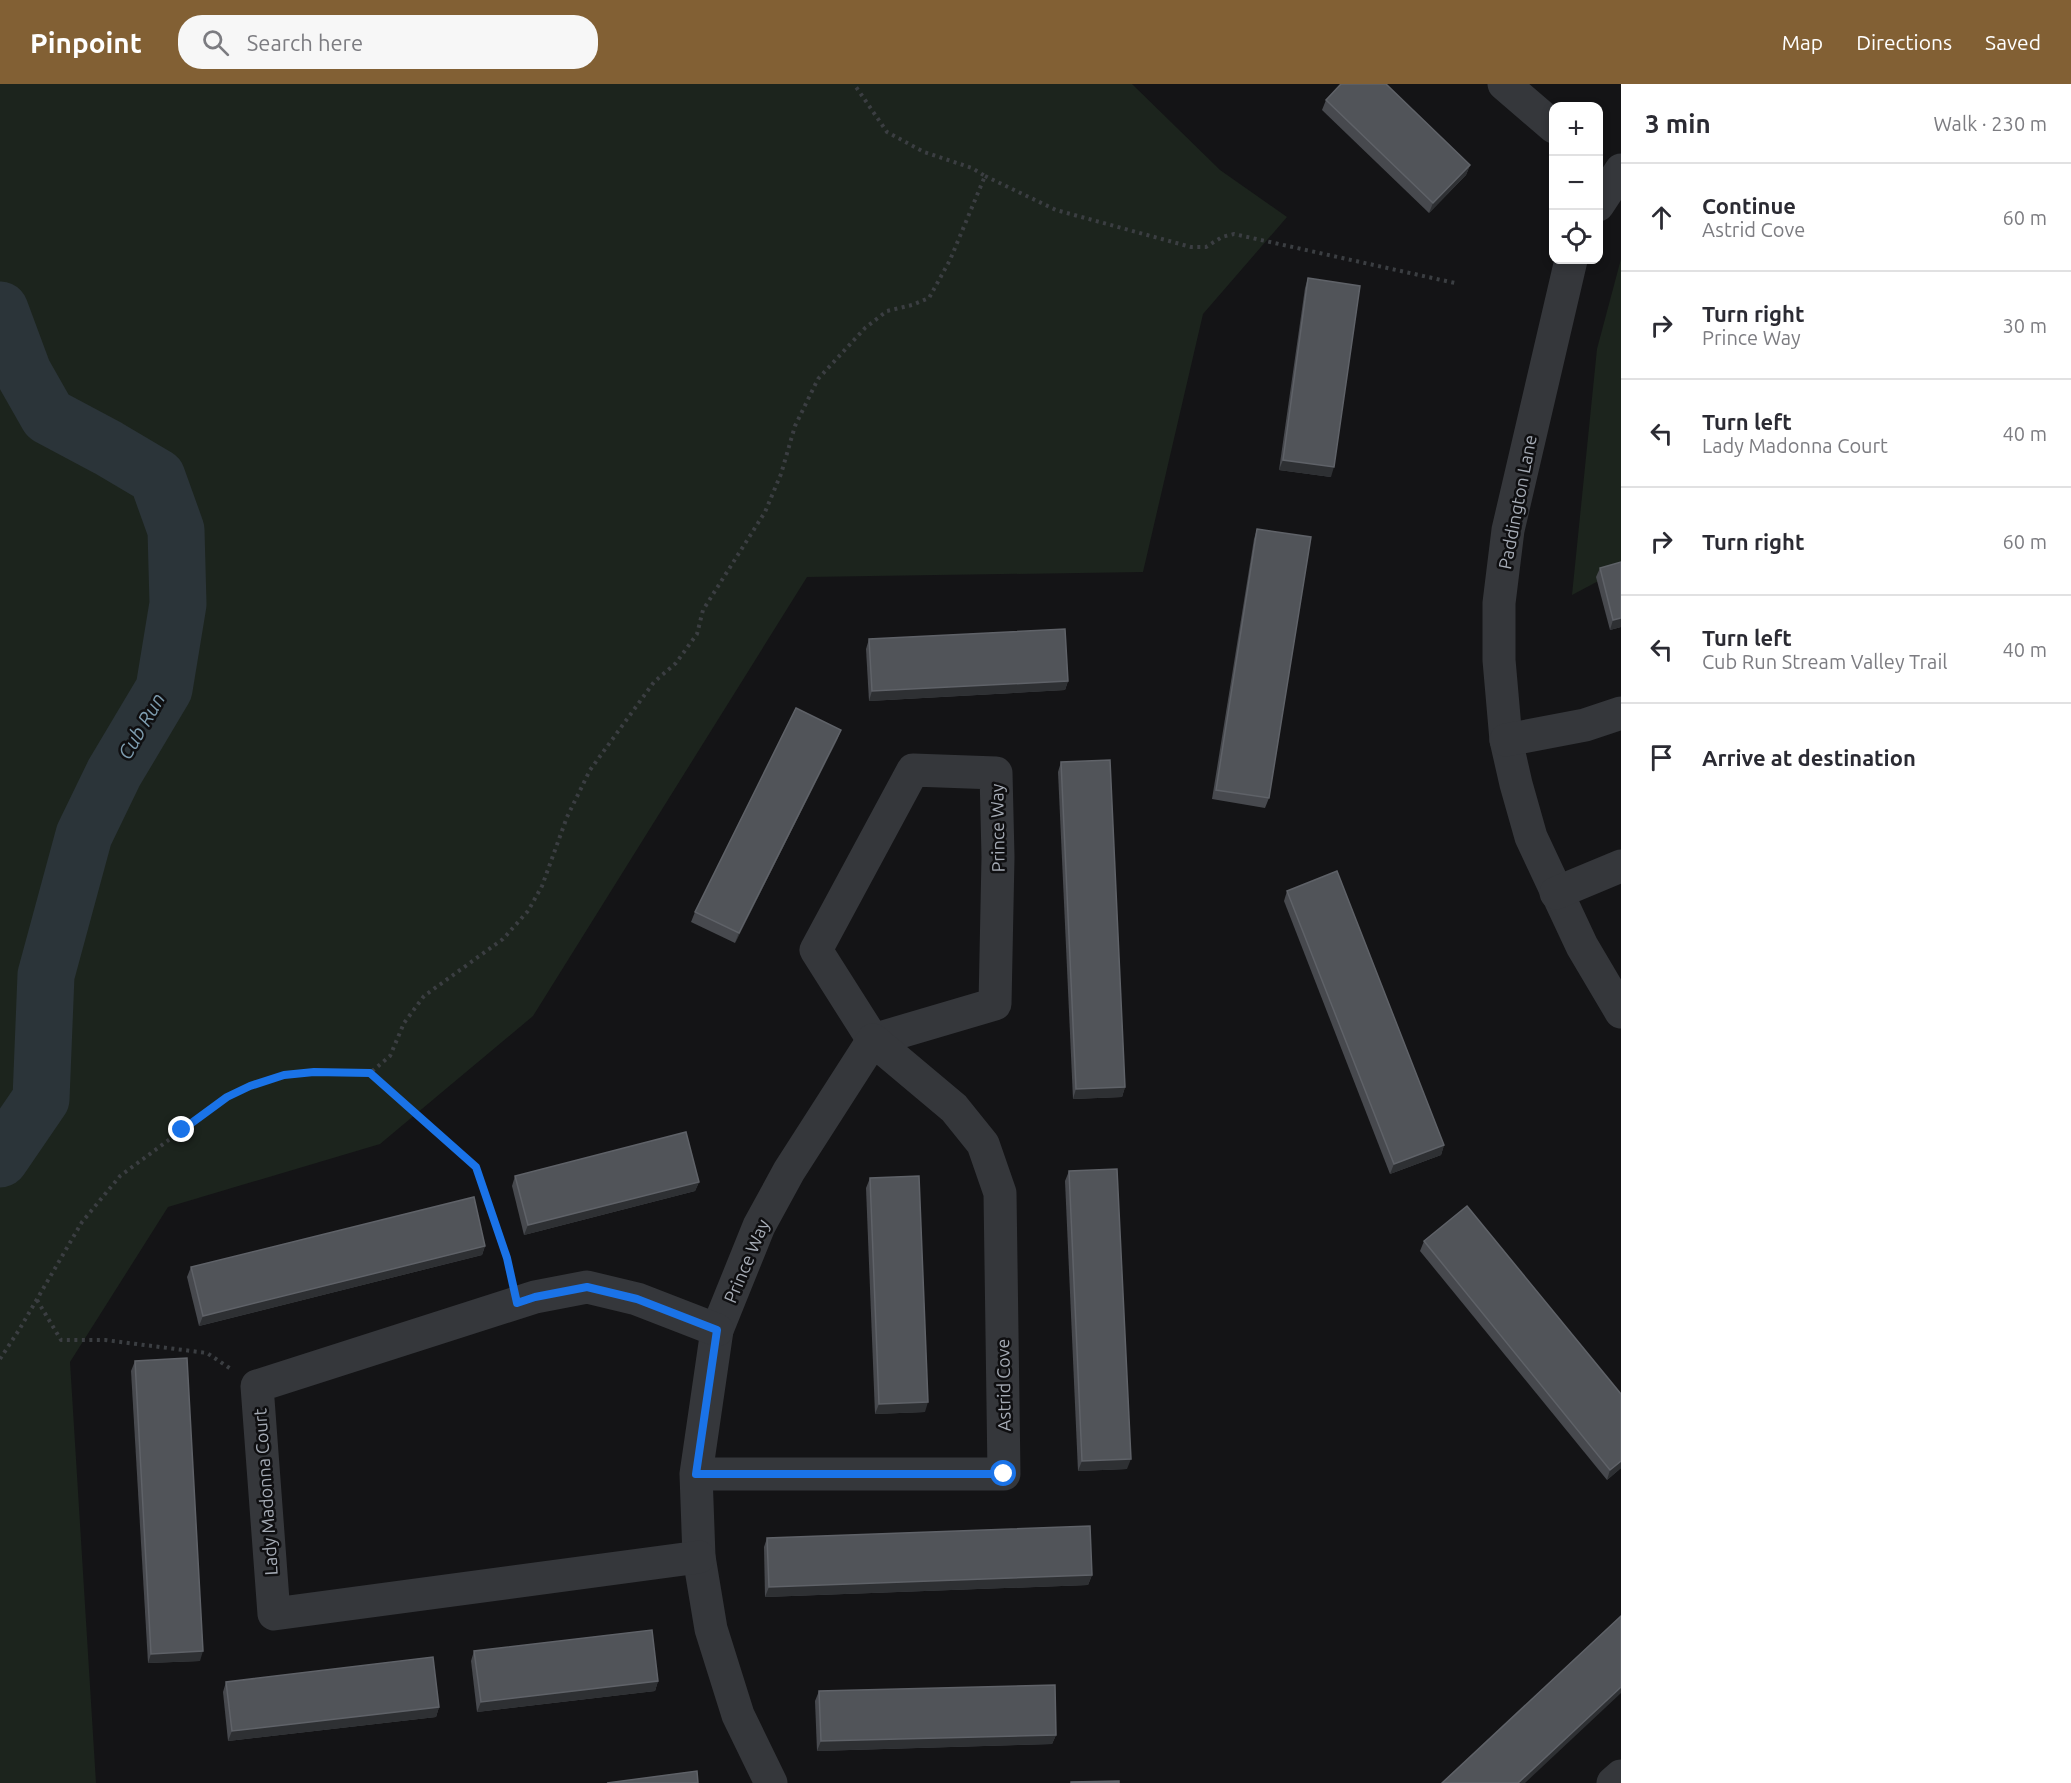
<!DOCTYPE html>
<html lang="en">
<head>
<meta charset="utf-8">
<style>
  :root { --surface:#fff; --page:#f7f7f7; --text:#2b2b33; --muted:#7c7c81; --line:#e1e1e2; --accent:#826034 }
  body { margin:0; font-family:Ubuntu,sans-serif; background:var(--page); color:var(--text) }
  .controls { position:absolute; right:18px; top:18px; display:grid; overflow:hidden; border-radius:12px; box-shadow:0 3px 9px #0003 }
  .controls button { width:54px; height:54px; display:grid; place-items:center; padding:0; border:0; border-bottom:2px solid var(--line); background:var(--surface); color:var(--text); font:30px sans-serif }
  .stop { position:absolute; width:18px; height:18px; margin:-14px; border:4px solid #1a73e8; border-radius:50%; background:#fff }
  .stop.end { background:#1a73e8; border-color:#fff; box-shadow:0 2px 6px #0008 }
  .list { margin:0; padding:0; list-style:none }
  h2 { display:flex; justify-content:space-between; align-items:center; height:78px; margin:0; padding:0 24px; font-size:26px }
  h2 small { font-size:20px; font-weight:400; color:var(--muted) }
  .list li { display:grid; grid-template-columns:39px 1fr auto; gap:18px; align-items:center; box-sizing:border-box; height:108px; padding:0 24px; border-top:2px solid var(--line) }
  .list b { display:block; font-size:22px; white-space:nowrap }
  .list p { margin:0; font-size:20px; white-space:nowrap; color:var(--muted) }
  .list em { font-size:20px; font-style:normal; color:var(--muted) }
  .icon { flex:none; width:33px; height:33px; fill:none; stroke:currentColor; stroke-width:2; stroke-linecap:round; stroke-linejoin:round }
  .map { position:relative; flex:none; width:1621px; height:1699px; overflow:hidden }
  header { display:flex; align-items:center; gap:36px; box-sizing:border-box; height:84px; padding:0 30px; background:var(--accent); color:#fff }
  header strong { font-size:28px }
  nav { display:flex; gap:33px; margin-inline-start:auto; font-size:21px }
  .search { width:420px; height:54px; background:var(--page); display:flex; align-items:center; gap:15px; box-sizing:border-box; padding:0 21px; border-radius:24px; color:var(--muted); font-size:22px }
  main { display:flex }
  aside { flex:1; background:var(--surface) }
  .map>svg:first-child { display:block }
  .green { fill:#1c241d }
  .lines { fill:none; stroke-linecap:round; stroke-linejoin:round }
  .river { stroke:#2b3439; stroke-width:57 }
  .path { stroke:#3b3e42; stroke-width:4; stroke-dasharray:3 4.5; stroke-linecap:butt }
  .minor { stroke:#35373b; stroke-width:33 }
  .wall { fill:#47494e }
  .shaded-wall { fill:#2e3033 }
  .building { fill:#515459; stroke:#5f6268; stroke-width:1.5 }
  .route { stroke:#1a73e8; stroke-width:8 }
  .labels { text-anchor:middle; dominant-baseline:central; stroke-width:5; stroke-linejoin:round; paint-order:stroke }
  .street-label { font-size:18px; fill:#a6acb6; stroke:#0f0f11 }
  .water-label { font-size:20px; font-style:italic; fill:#7e9db0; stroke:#0f0f11 }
</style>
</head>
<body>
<header>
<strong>Pinpoint</strong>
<div class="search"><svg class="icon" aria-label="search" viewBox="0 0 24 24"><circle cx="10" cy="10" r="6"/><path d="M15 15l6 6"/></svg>Search here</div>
<nav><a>Map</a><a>Directions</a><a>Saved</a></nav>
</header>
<main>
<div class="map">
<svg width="1621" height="1699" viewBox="0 0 1621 1699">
  <rect width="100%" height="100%" fill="#141416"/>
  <g class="green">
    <path d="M0,0H1132L1220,86L1287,133L1203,230L1143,488L807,493L533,932L380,1060L168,1123L70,1278L96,1699H0Z"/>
    <path d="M1621,175V485L1572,511L1597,265Z"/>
  </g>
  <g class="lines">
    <path class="river" d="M0,226L23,288L48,332L108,364L157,393L176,446L178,520L164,605L114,689L84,751L46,891L41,1015L0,1075"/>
    <g class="path">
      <path d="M985,92L1056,126L1191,163H1206L1222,153L1234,150L1455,199"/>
      <path d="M370,989L476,1083L510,1186"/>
      <path d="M37,1216L61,1256H105L207,1269L231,1285"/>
      <path d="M0,1275L19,1246L82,1138L120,1092L227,1013L250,1002L284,991L314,988L370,989L390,972L404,939L424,912L503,855L528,827L542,802L567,733L590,686L654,598L676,579L697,550L703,526L765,428L781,390L795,342L818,295L865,244L887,227L912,221L929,214L950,176L985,92L972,84L924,68L887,48L854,0"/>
    </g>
    <g class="minor">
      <path d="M1504,0L1554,43"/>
      <path d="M1598,121L1621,86"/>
      <path d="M1571,176L1508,446L1499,519V576L1506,656L1516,700L1531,753L1582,862L1621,928"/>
      <path d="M1506,656L1585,641L1621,629"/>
      <path d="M913,686L996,689L998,773L995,920L873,956L816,866Z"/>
      <path d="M1556,809L1621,782"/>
      <path d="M696,1390H1004L1000,1109L983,1060L954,1024L873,956L789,1087L759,1142L717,1246L696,1390L699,1473L711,1545L738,1631L771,1699"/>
      <path d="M699,1473L274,1530L257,1302L535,1213L587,1203L637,1215L717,1246"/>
      <path d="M1613,1699L1621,1692"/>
    </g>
  </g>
  <g class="wall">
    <path d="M1326,16L1470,81L1466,91L1429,129L1322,26Z"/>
    <path d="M1308,194L1331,393L1279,386L1305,204Z"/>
    <path d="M1257,445L1269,714L1265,724L1212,715L1254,455Z"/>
    <path d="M1600,484L1621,543L1610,546L1596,493Z"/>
    <path d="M869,555L1068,597L1065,606L869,617L866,565Z"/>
    <path d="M841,646L837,656L735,859L691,838L695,828Z"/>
    <path d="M1061,678L1125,1003L1122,1013L1073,1015L1058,688Z"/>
    <path d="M1287,807L1444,1061L1441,1071L1390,1090L1284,817Z"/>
    <path d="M1069,1087L1127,1385L1078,1387L1065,1097Z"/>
    <path d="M515,1092L699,1098L695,1107L524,1151L512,1102Z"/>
    <path d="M870,1094L925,1328L875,1330L866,1104Z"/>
    <path d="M1424,1157L1621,1310V1384L1607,1396L1420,1167Z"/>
    <path d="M485,1162L482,1171L199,1242L187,1193L191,1183Z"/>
    <path d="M135,1277L200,1577L148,1579L131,1287Z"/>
    <path d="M767,1454L1092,1491L1088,1501L765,1513L764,1463Z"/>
    <path d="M474,1567L658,1597L655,1607L477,1628L471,1577Z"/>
    <path d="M226,1598L439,1623L436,1633L228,1657L223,1608Z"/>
    <path d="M819,1607L1056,1651L1052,1660L817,1667L815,1617Z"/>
  </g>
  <g class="shaded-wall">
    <path d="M1470,81L1466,91L1429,129L1433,119Z"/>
    <path d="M1283,376L1334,383L1331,393L1279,386Z"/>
    <path d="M1621,534V543L1610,546L1613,536Z"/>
    <path d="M1068,597L1065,606L869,617L872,607Z"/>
    <path d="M841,646L837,656L735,859L739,849Z"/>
    <path d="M1125,1003L1122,1013L1073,1015L1076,1005Z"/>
    <path d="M1444,1061L1441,1071L1390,1090L1394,1080Z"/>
    <path d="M699,1098L695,1107L524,1151L528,1141Z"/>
    <path d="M485,1162L482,1171L199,1242L203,1232Z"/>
    <path d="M928,1318L925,1328L875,1330L879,1320Z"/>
    <path d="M1131,1375L1127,1385L1078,1387L1082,1377Z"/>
    <path d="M1621,1377V1384L1607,1396L1610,1386Z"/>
    <path d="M1092,1491L1088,1501L765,1513L769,1503Z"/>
    <path d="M203,1567L200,1577L148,1579L151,1570Z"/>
    <path d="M658,1597L655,1607L477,1628L481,1618Z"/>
    <path d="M1621,1603V1609L1525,1699H1518Z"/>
    <path d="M439,1623L436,1633L228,1657L232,1647Z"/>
    <path d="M1056,1651L1052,1660L817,1667L821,1657Z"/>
  </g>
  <g class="building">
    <path d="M1341,0H1386L1470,81L1433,119L1326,16Z"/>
    <path d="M1308,194L1360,202L1334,383L1283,376Z"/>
    <path d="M1257,445L1311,453L1269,714L1216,706Z"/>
    <path d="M1621,478V534L1613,536L1600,484Z"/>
    <path d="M1065,545L1068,597L872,607L869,555Z"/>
    <path d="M796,624L841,646L739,849L695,828Z"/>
    <path d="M1110,676L1125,1003L1076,1005L1061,678Z"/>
    <path d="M1337,787L1444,1061L1394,1080L1287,807Z"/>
    <path d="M686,1048L699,1098L528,1141L515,1092Z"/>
    <path d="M1117,1085L1131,1375L1082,1377L1069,1087Z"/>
    <path d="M919,1092L928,1318L879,1320L870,1094Z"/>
    <path d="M474,1113L485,1162L203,1232L191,1183Z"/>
    <path d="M1467,1122L1621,1310V1377L1610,1386L1424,1157Z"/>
    <path d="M187,1274L203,1567L151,1570L135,1277Z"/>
    <path d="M1090,1442L1092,1491L769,1503L767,1454Z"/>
    <path d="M1621,1532V1603L1518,1699H1442Z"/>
    <path d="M652,1546L658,1597L481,1618L474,1567Z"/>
    <path d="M433,1573L439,1623L232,1647L226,1598Z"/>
    <path d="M1055,1601L1056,1651L821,1657L819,1607Z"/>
    <path d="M697,1687L698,1699H607Z"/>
    <path d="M1119,1697V1699H1071V1698Z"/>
  </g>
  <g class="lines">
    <path class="route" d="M182,1046L227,1013L250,1002L284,991L314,988L370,989L476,1083L507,1174L517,1219L535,1213L587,1203L637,1215L717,1246L696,1390H1004"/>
  </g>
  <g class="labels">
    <g class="street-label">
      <text transform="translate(1517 418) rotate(-79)">Paddington Lane</text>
      <text transform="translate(997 744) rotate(-91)">Prince Way</text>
      <text transform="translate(746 1177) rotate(-67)">Prince Way</text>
      <text transform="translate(1003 1301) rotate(-91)">Astrid Cove</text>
      <text transform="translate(265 1408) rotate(-94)">Lady Madonna Court</text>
    </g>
    <g class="water-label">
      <text transform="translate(141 642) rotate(-60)">Cub Run</text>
    </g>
  </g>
</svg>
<div class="controls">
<button>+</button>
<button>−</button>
<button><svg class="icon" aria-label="locate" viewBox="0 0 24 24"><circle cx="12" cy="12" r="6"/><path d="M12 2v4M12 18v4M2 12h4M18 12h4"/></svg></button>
</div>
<div class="stop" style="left:1004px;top:1390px"></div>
<div class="stop end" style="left:182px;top:1046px"></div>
</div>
<aside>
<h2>3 min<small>Walk · 230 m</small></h2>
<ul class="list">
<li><svg class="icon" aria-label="ahead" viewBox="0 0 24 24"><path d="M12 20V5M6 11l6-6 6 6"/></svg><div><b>Continue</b><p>Astrid Cove</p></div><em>60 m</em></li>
<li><svg class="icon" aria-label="right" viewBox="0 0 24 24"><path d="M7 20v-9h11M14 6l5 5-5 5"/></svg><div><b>Turn right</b><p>Prince Way</p></div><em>30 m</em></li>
<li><svg class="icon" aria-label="left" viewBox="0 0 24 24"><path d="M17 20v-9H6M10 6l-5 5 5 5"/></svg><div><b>Turn left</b><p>Lady Madonna Court</p></div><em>40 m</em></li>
<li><svg class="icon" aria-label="right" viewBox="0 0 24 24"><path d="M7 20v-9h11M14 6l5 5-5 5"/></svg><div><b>Turn right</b></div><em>60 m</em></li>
<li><svg class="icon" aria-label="left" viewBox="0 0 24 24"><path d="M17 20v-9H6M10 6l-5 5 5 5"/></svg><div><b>Turn left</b><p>Cub Run Stream Valley Trail</p></div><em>40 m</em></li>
<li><svg class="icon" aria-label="arrive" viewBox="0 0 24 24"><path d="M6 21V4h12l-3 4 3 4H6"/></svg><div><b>Arrive at destination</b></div></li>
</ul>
</aside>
</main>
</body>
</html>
